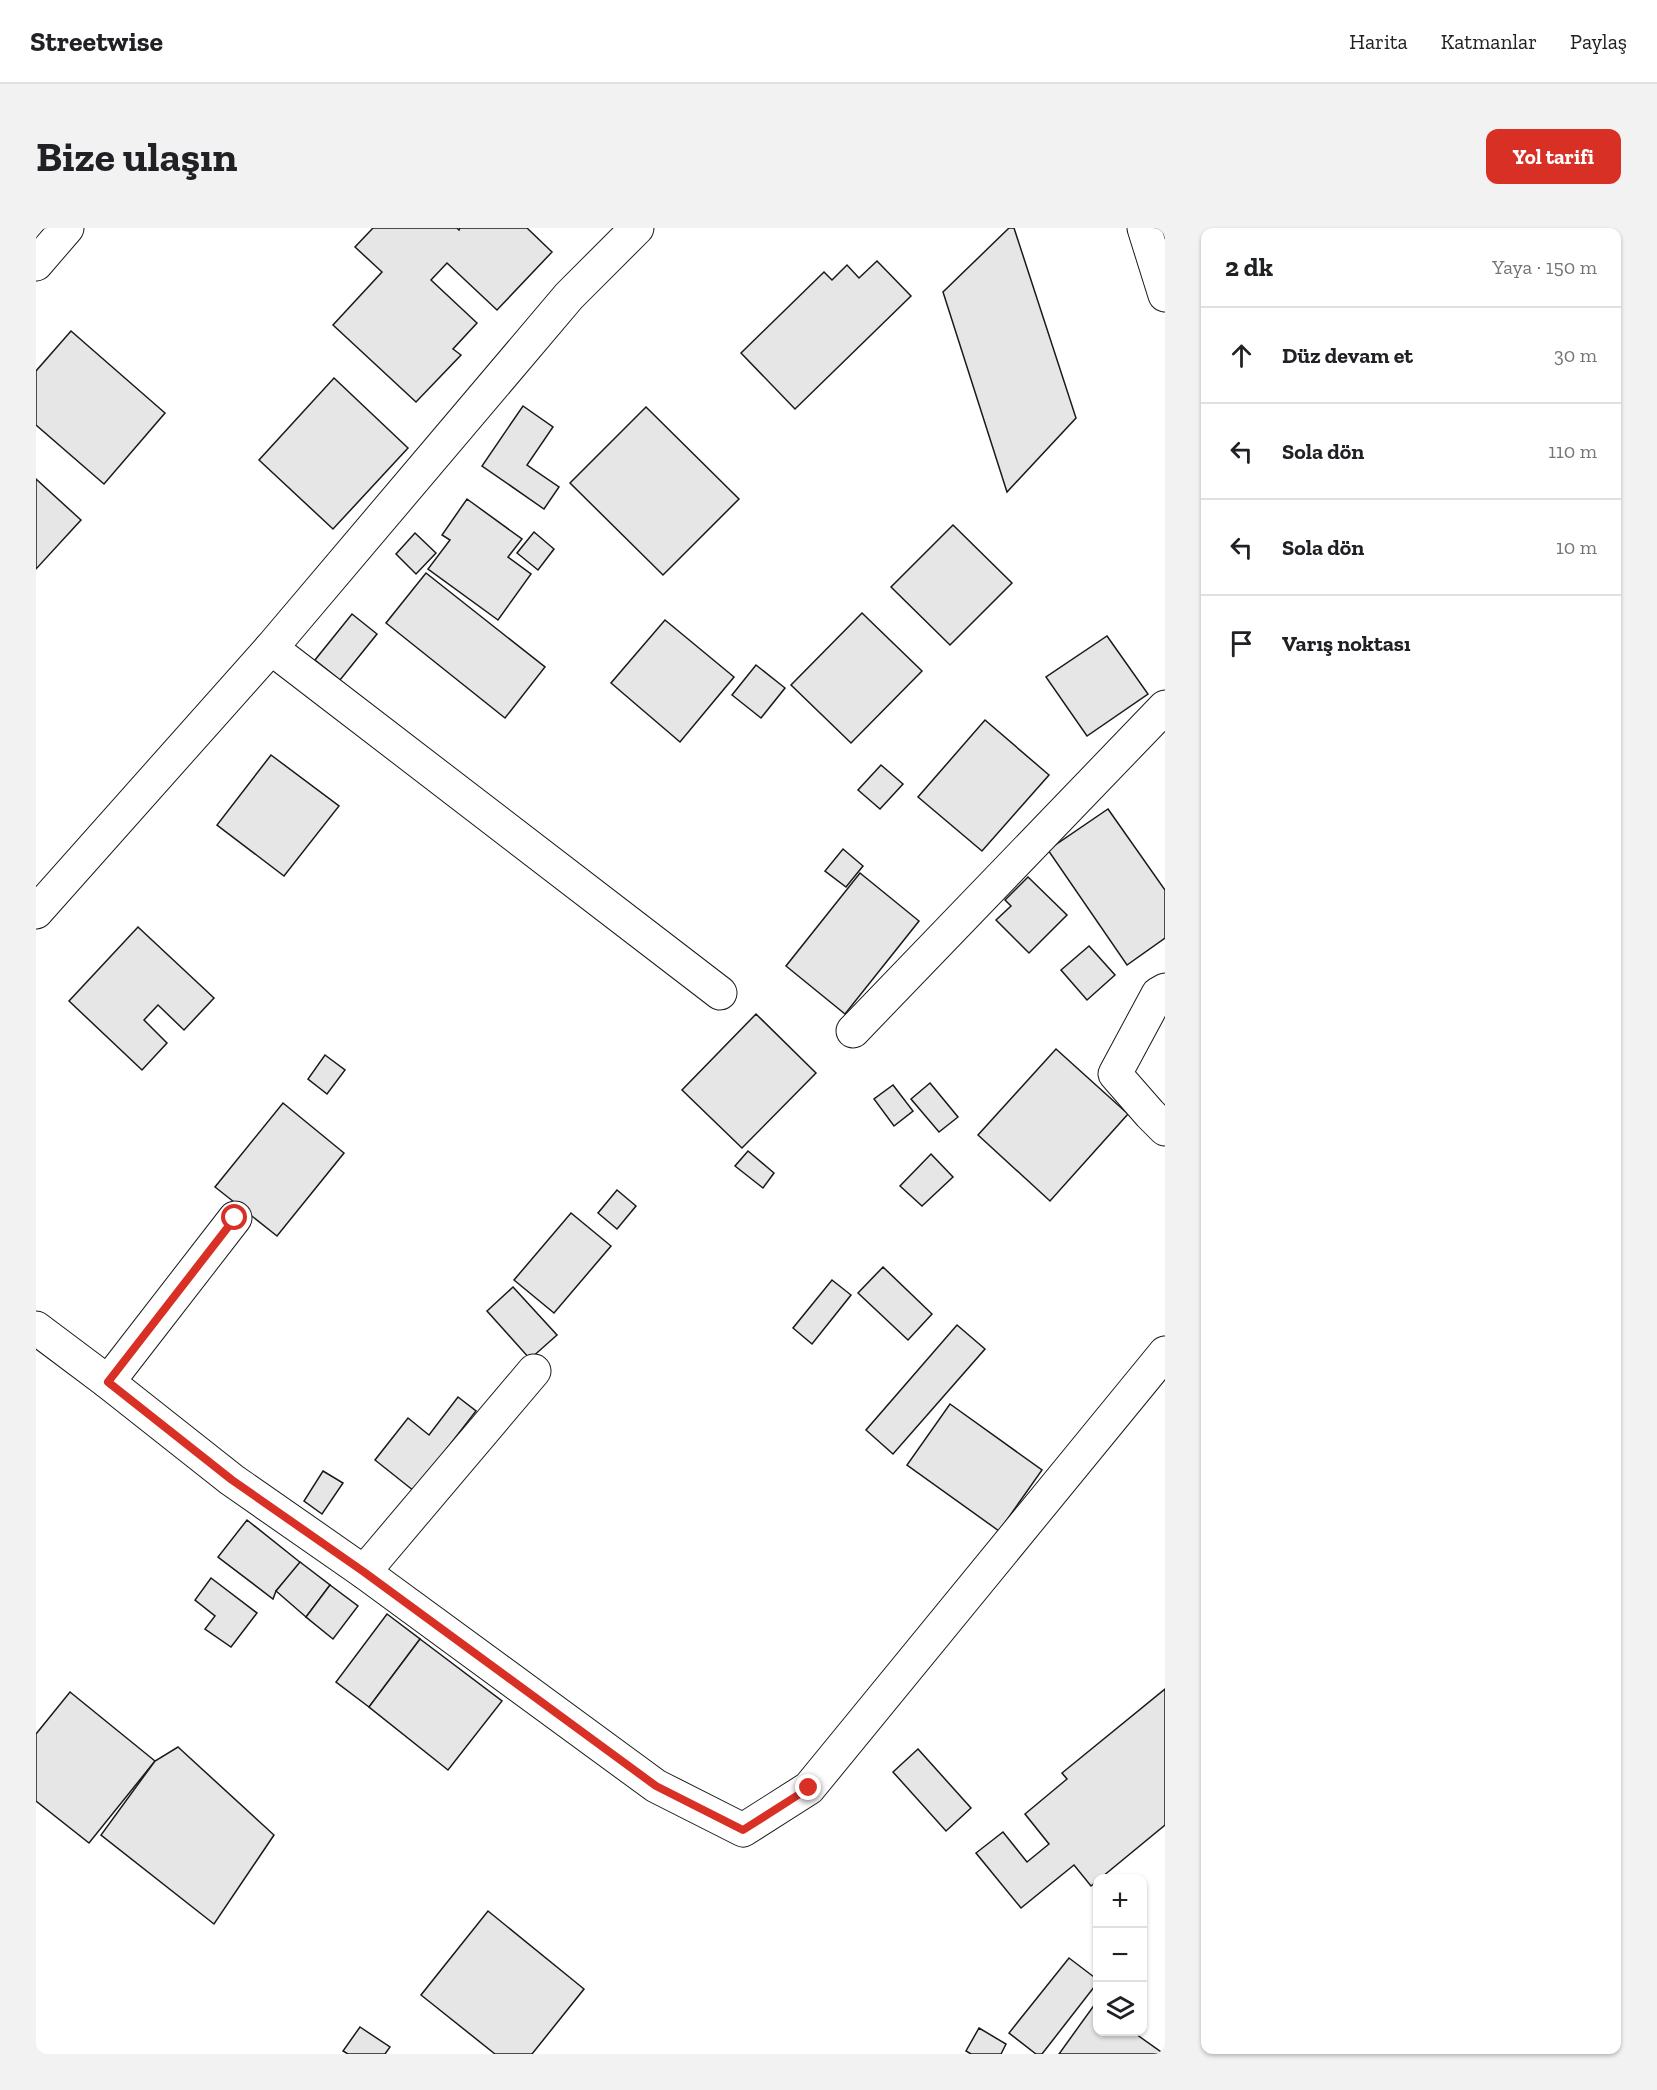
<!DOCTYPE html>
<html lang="tr">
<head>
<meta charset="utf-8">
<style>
  :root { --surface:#fff; --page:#f2f2f2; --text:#202124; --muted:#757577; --line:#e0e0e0; --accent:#d93025 }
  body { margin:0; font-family:"Zilla Slab",serif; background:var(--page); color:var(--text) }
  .controls { position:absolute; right:18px; bottom:18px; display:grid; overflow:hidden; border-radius:12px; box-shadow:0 2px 4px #0004 }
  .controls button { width:54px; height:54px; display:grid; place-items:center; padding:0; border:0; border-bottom:2px solid var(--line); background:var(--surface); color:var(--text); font:30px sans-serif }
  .stop { position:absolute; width:18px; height:18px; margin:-14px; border:4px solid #d93025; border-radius:50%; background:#fff }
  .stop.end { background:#d93025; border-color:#fff; box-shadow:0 2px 6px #0008 }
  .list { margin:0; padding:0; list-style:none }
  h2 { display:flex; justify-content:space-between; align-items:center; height:78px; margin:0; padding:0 24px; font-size:26px }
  h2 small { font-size:20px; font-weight:400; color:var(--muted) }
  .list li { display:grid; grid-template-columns:39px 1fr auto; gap:18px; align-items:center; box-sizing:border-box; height:96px; padding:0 24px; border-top:2px solid var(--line) }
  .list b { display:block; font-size:22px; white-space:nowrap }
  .list em { font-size:20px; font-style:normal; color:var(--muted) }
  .icon { flex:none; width:33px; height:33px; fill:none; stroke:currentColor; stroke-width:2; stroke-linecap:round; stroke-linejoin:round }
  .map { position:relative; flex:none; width:1129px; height:1826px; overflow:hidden; border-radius:12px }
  header { display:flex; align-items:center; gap:36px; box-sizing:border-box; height:84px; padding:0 30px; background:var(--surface); border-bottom:2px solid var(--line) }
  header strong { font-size:28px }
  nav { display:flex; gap:33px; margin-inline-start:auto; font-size:21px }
  .intro { display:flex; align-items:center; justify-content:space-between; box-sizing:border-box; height:144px; padding:0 36px }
  h1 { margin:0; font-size:42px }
  .button { padding:15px 27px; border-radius:12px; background:var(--accent); color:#fff; font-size:21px; font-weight:700 }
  main { display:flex; gap:36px; padding:0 36px }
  aside { flex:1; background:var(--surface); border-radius:12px; box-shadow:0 2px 4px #0004 }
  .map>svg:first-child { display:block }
  .building { fill:#e6e6e6; stroke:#1a1a1a; stroke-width:1.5 }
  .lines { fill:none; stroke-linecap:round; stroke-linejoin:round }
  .street-casing { stroke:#1a1a1a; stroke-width:35 }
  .secondary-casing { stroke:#1a1a1a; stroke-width:35 }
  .street { stroke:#fff; stroke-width:33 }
  .secondary { stroke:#fff; stroke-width:33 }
  .route { stroke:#d93025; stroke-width:8 }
</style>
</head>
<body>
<header>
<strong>Streetwise</strong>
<nav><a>Harita</a><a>Katmanlar</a><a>Paylaş</a></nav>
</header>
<div class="intro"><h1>Bize ulaşın</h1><a class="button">Yol tarifi</a></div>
<main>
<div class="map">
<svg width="1129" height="1826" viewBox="0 0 1129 1826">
  <rect width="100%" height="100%" fill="#fff"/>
  <g class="building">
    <path d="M337,0H421L423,2L424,0H491L516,24L461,82L411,35L395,52L441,95L417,121L425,127L380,174L297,97L346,44L319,19Z"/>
    <path d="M973,0H978L1040,190L971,264L907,64Z"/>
    <path d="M841,33L875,68L759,181L705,125L788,44L796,52L811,37L823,50Z"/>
    <path d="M35,103L129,185L68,256L0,197V143Z"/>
    <path d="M298,150L372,220L297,301L223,232Z"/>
    <path d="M487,178L517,199L491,237L523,259L508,281L446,238Z"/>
    <path d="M610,179L703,271L627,347L534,255Z"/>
    <path d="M0,251L45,292L0,341Z"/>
    <path d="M431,271L486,311L472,329L495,346L462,392L392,341L414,312L406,307Z"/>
    <path d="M917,297L976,355L914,417L855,359Z"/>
    <path d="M498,304L518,321L502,342L481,325Z"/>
    <path d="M379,305L400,325L380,346L360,326Z"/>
    <path d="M390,345L509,439L469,490L350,395Z"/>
    <path d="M826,385L886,443L815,515L755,457Z"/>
    <path d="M316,386L341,406L304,452L279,432Z"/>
    <path d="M629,392L698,449L644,514L575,455Z"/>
    <path d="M1071,408L1112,466L1051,508L1010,449Z"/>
    <path d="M720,437L749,460L725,490L696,467Z"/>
    <path d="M949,492L1013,547L946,623L882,569Z"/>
    <path d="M235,527L303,578L248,648L181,597Z"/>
    <path d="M845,537L867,556L844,581L822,562Z"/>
    <path d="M1072,581L1129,662V710L1091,737L1012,622Z"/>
    <path d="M807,621L827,638L810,659L789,643Z"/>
    <path d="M824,645L883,693L809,786L750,738Z"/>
    <path d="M992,649L1031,687L993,725L960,692L975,678L969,672Z"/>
    <path d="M102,699L178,770L148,802L122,777L108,792L131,815L106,842L33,773Z"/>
    <path d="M1053,718L1079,747L1051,772L1025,742Z"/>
    <path d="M720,786L780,845L706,920L646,862Z"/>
    <path d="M1020,821L1092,886L1014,973L942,907Z"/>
    <path d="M289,827L309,842L291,866L272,851Z"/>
    <path d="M894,855L922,889L903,904L875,871Z"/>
    <path d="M857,857L877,883L858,898L838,871Z"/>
    <path d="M247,875L308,925L241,1008L179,959Z"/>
    <path d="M712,923L738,945L727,960L699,938Z"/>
    <path d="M895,926L917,949L886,978L864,958Z"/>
    <path d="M581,962L600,978L581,1001L562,985Z"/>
    <path d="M535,985L575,1018L518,1085L478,1052Z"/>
    <path d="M847,1039L896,1086L872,1112L822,1065Z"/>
    <path d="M796,1052L815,1067L776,1116L757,1100Z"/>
    <path d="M477,1059L521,1107L494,1131L451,1083Z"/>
    <path d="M921,1097L949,1121L857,1226L830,1202Z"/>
    <path d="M422,1169L440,1183L378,1263L339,1232L372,1190L393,1207Z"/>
    <path d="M914,1176L1006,1242L963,1303L871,1237Z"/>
    <path d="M287,1243L307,1255L286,1286L268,1273Z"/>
    <path d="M211,1292L265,1335L240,1363L237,1371L182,1329Z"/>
    <path d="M264,1334L294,1357L270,1389L240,1363Z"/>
    <path d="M175,1350L221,1385L195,1419L169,1401L179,1388L159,1372Z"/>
    <path d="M294,1357L322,1378L297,1411L270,1389Z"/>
    <path d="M351,1386L384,1411L333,1479L300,1454Z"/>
    <path d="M384,1411L466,1473L412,1542L333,1479Z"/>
    <path d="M1129,1461V1597L1055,1658L1038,1637L985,1680L940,1625L967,1604L991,1634L1013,1616L989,1586L1031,1551L1026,1545Z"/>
    <path d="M34,1464L119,1533L53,1615L0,1573V1506Z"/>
    <path d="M142,1519L238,1607L178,1696L65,1607L119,1533Z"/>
    <path d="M882,1521L935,1580L910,1603L857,1544Z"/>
    <path d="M452,1683L548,1761L496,1826H459L385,1767Z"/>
    <path d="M1033,1730L1062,1752V1754L1006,1826H1000L973,1805Z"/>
    <path d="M1059,1776L1062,1778V1804H1097L1128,1826H1023Z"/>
    <path d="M324,1799L354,1819L349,1826H312L307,1823Z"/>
    <path d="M943,1800L970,1816L965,1826H935L930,1823Z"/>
  </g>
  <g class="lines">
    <defs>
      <g id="street">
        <path d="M0,36L31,0"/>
        <path d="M235,420L684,765"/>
        <path d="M0,684L235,420L533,68L601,0"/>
        <path d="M1129,762L1122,766L1079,846L1114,886L1129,901"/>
        <path d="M817,803L1129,479"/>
        <path d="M0,1100L72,1154L196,1252L328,1344L620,1558L707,1602L773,1560L1129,1125"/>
        <path d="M72,1154L199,990"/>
        <path d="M328,1344L498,1143"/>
      </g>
      <path id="secondary" d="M1108,0L1129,67"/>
    </defs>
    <use href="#street" class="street-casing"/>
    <use href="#secondary" class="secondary-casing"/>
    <use href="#street" class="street"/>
    <use href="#secondary" class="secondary"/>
  </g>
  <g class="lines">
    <path class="route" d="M199,990L72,1154L196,1252L328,1344L620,1558L707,1602L773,1560"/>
  </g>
</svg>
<div class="controls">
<button>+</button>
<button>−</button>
<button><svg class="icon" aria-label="layers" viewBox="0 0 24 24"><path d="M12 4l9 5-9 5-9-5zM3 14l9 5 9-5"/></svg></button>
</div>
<div class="stop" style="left:199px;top:990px"></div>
<div class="stop end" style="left:773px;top:1560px"></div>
</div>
<aside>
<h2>2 dk<small>Yaya · 150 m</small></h2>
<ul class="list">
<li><svg class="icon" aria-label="ahead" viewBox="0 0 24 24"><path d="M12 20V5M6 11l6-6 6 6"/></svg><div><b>Düz devam et</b></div><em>30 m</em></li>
<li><svg class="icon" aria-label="left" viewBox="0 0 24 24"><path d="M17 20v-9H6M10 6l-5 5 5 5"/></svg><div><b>Sola dön</b></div><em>110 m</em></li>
<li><svg class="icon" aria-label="left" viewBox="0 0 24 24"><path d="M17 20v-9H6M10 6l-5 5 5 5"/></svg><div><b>Sola dön</b></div><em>10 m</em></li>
<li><svg class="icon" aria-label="arrive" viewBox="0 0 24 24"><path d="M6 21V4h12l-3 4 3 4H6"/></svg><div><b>Varış noktası</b></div></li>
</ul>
</aside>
</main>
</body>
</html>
